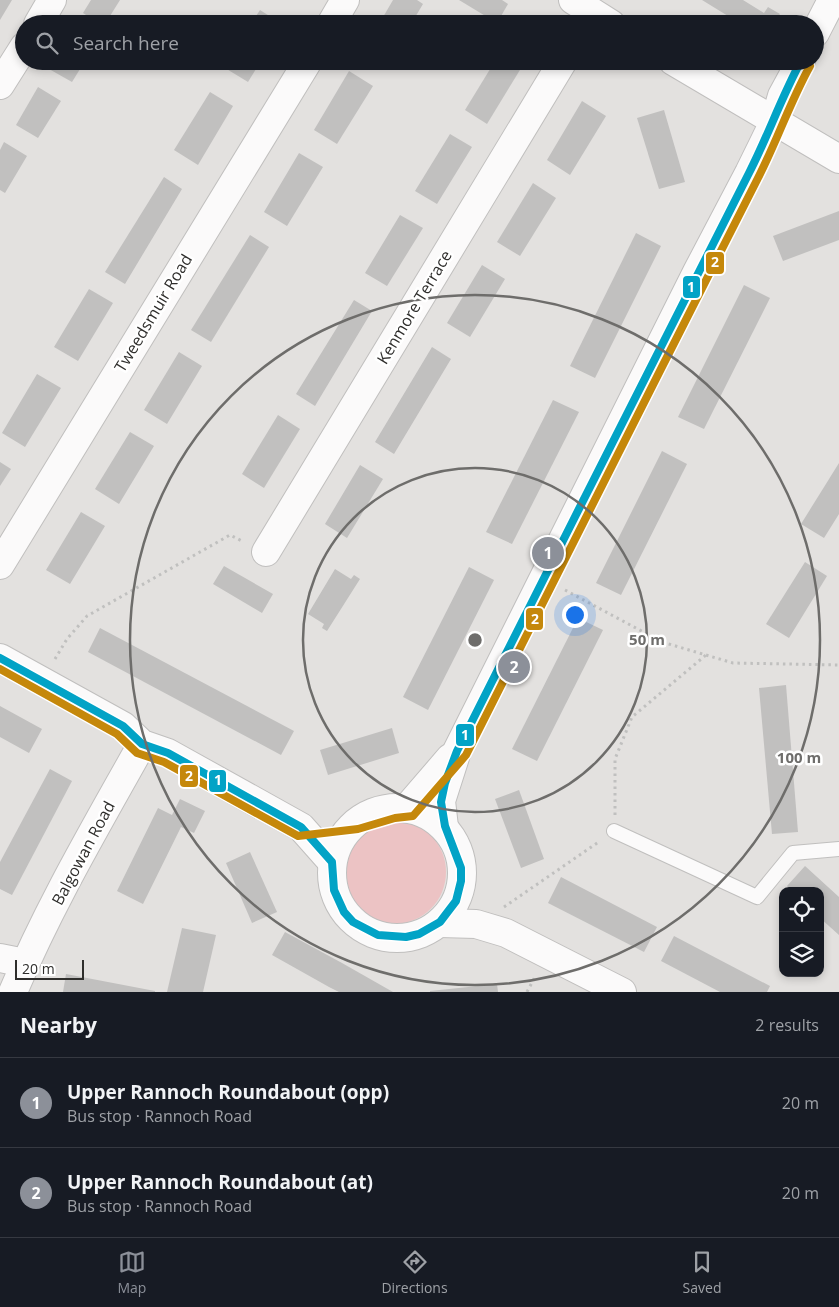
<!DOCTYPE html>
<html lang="en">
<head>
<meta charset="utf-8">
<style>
  :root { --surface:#171b24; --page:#242831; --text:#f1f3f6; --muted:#9ea1a6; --line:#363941; --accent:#8c9099 }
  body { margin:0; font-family:"Open Sans",sans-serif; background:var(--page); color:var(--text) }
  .controls { position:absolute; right:15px; bottom:15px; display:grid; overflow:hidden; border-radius:10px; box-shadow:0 2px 8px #0003 }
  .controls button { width:45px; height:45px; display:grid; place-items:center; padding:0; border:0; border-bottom:1px solid var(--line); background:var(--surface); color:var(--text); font:25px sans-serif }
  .scale { position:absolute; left:15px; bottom:12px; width:69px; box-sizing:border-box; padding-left:5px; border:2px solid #2f2e2c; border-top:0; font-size:14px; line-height:18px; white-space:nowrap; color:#2f2e2c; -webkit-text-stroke:4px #fff; paint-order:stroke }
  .you { position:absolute; left:574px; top:614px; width:18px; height:18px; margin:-12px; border:4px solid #fff; border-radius:50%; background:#1a73e8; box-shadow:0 0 0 8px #1a73e833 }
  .badge { display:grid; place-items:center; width:32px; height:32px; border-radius:50%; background:var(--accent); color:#fff; font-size:16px; font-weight:700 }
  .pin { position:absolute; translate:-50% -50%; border:2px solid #fff; box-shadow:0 1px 5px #0006 }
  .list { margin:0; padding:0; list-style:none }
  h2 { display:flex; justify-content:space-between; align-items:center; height:65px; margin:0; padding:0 20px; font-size:21px }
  h2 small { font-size:16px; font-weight:400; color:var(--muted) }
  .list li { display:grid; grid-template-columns:32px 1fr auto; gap:15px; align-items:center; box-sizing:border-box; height:90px; padding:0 20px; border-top:1px solid var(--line) }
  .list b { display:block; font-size:19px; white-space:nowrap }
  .list p { margin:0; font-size:16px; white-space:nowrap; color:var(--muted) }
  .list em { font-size:16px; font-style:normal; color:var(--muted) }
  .icon { flex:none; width:28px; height:28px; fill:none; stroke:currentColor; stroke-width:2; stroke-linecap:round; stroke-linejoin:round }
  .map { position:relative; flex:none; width:839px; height:992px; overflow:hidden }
  .search { position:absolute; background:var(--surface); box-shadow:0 2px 8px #0003; left:15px; right:15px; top:15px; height:55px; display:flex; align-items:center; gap:12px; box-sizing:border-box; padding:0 18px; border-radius:28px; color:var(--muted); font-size:19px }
  .sheet { height:245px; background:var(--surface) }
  nav { display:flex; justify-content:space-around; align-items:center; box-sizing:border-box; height:70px; border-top:1px solid var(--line); background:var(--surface); font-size:14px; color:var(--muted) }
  nav a { display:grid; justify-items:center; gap:2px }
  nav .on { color:var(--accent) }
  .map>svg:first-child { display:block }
  .green { fill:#ecc3c4 }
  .building { fill:#c1c0bf }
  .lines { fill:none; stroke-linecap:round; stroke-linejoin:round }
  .service-casing { stroke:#c0bfbe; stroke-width:16 }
  .minor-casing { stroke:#c0bfbe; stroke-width:30 }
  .tertiary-casing { stroke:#c0bfbe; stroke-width:30 }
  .path { stroke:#c0c0bf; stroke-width:3; stroke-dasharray:2.5 4; stroke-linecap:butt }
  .service { stroke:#fbfafa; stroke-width:14 }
  .minor { stroke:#fbfafa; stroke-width:28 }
  .tertiary { stroke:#fbfafa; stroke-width:28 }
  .bus-1-casing { stroke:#fff; stroke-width:11 }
  .bus-2-casing { stroke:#fff; stroke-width:11 }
  .bus-1 { stroke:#02a3c6; stroke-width:8 }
  .bus-2 { stroke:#c5880b; stroke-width:8 }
  .ring { fill:none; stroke:#6e6d6b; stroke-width:2.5 }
  .labels { text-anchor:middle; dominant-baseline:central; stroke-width:5; stroke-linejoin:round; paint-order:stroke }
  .street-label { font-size:16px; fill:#2f2e2c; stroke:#fff }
  .centre { fill:#6e6d6b; stroke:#fff; stroke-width:2.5 }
  .ring-label { font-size:15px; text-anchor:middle; font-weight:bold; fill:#6e6d6b; stroke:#fff; stroke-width:5; stroke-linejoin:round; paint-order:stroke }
  .line-badge { stroke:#fff; stroke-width:2 }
  .badge-label { font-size:14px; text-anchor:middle; font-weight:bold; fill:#fff }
</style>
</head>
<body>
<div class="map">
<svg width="839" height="992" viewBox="0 0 839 992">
  <rect width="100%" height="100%" fill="#e3e1df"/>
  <circle class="green" cx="394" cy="872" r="52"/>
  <g class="building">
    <path d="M0,0H12L0,20Z"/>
    <path d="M91,0H120L105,24H100L83,13Z"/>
    <path d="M393,0H417L423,4L411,24H379Z"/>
    <path d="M459,0H502L508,4L497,23Z"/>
    <path d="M702,0H743L764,13L768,7L780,14L773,24H741Z"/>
    <path d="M260,10L282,24H251Z"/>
    <path d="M54,61H85L72,82L49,69Z"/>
    <path d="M228,61H261L248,82L225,68Z"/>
    <path d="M495,61H516L523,65L487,124L465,110Z"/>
    <path d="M349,71L373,86L337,144L314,130Z"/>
    <path d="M38,87L61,101L38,138L16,125Z"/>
    <path d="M210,92L233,106L198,165L174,150Z"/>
    <path d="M582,101L606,116L570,175L547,160Z"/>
    <path d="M664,110L685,182L659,189L637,118Z"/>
    <path d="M450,134L472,147L437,204L415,191Z"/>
    <path d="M4,142L27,156L5,193L0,190V150Z"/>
    <path d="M299,153L323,167L287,226L264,212Z"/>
    <path d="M164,177L182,189L125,284L105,272Z"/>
    <path d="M533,183L556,198L520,256L497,242Z"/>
    <path d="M839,211V240L783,261L773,236Z"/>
    <path d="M400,215L423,228L387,286L365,273Z"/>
    <path d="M636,233L661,246L595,378L570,366Z"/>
    <path d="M250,235L269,247L211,342L191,330Z"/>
    <path d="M482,265L505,279L470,337L447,323Z"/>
    <path d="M744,285L770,298L704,429L678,417Z"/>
    <path d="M89,289L113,303L78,361L54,347Z"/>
    <path d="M354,300L372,311L315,406L296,394Z"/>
    <path d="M432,347L451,359L394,454L375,442Z"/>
    <path d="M179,352L202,366L167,424L144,410Z"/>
    <path d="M37,374L61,388L25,447L2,433Z"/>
    <path d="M553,400L579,412L512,544L486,532Z"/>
    <path d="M278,415L300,429L264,488L242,474Z"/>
    <path d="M130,432L154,446L119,504L95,489Z"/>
    <path d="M662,451L687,464L621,595L596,583Z"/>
    <path d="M0,462L11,469L0,486Z"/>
    <path d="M839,463V514L824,538L801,524Z"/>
    <path d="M360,465L383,479L347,538L325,524Z"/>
    <path d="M81,512L105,526L70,584L46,570Z"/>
    <path d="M805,562L827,576L789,638L766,624Z"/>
    <path d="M224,566L273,594L262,613L213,584Z"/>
    <path d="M469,567L494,580L428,710L403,697Z"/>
    <path d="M335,569L351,579L354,575L360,579L327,631L322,628L324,624L308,614Z"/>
    <path d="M578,618L603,630L537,761L512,749Z"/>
    <path d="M100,628L294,731L281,755L88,652Z"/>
    <path d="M786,685L798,832L772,834L759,688Z"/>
    <path d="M0,706L42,729L29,753L0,737Z"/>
    <path d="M392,728L399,753L328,775L320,750Z"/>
    <path d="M50,769L72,781L12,895L0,889V862Z"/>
    <path d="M519,790L544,859L521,868L495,799Z"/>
    <path d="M180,799L205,811L194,833L181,827L143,904L117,891L158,808L172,815Z"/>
    <path d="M250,852L277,912L252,923L226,863Z"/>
    <path d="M805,866L839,897V935L820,918V891H791L787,886Z"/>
    <path d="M561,877L657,927L644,952L548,903Z"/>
    <path d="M182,928L216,935L203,992H167Z"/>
    <path d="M285,932L342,963L393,992H339L329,987L272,955Z"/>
    <path d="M674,936L770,986L767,992H720L661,961Z"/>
    <path d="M66,974L155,991V992H63Z"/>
    <path d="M497,984L498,992H430V991Z"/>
  </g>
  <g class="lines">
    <defs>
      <path id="service" d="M614,831L757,897L793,853L839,849"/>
      <g id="minor">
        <path d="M573,0L611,24"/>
        <path d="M38,24L52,0"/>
        <path d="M331,24L345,0"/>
        <path d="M673,61L839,159"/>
        <path d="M0,85L24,47"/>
        <path d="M266,552L563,61"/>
        <path d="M0,565L308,61"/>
        <path d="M0,958L25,963"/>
      </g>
      <g id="tertiary">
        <path d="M815,33L832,0"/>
        <path d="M0,658L123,726L142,744L168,753L301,827L332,862"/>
        <circle cx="397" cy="873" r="65"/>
        <path d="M407,808L450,758"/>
        <path d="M444,827L441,801L457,751L697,272L749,173L775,120L782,96L801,61"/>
        <path d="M440,923L476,924L506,933L622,992"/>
        <path d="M13,992C49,906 97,825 142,744"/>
      </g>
    </defs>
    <use href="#service" class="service-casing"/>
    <use href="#minor" class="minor-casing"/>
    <use href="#tertiary" class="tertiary-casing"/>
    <g class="path">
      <path d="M565,590L662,642L733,663L839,665"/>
      <path d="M55,659L67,639L87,616L230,535L244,542"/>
      <path d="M615,815V759L632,717L706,655"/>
      <path d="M504,907L600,841"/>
      <path d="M527,992L536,975"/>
    </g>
    <use href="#service" class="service"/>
    <use href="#minor" class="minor"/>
    <use href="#tertiary" class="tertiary"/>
    <defs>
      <path id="bus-1" d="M0,658L123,726L142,744L168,753L301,827L332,862L334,890L344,912L353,922L378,935L406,937L419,934L440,922L456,901L461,881V868L445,826L441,802L445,783L457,751C554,558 651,366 749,173C768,136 781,98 801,61"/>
      <path id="bus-2" d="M0,669L117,734L137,753L164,762L298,836L358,829L395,818L413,816L466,755C563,563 660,370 758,178C777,141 790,102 810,66"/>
    </defs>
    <use href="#bus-1" class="bus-1-casing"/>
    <use href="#bus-2" class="bus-2-casing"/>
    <use href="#bus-1" class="bus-1"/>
    <use href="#bus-2" class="bus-2"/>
  </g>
  <g class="ring">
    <circle cx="475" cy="640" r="172"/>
    <circle cx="475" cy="640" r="345"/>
  </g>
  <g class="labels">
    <g class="street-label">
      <text transform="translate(414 307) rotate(-59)">Kenmore Terrace</text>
      <text transform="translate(153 313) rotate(-59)">Tweedsmuir Road</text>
      <text transform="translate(83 853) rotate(-62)">Balgowan Road</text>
    </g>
  </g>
  <circle cx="475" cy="640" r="8" class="centre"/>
  <g class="ring-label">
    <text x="647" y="645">50 m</text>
    <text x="799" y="763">100 m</text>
  </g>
  <g class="line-badge">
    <rect x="705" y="251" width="20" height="24" rx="5" fill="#c5880b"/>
    <rect x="682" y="275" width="19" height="24" rx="5" fill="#02a3c6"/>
    <rect x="525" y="607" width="19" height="24" rx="5" fill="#c5880b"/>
    <rect x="455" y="723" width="20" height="24" rx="5" fill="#02a3c6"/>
    <rect x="179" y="764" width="20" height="24" rx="5" fill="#c5880b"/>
    <rect x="208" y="769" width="19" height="24" rx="5" fill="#02a3c6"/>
  </g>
  <g class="badge-label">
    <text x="715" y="267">2</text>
    <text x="691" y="292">1</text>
    <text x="535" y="624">2</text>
    <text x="465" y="740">1</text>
    <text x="189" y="781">2</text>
    <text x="218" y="785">1</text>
  </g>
</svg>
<div class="controls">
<button><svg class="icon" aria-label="locate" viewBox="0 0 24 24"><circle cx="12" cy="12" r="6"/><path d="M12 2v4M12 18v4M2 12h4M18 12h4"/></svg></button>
<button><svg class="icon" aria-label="layers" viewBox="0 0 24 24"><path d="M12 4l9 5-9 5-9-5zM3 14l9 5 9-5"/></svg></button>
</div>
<div class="scale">20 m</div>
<div class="you"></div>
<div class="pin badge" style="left:548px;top:553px">1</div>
<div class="pin badge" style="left:514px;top:667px">2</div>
<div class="search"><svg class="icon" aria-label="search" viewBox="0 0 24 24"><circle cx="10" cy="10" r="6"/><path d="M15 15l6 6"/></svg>Search here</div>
</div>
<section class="sheet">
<h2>Nearby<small>2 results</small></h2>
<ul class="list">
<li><span class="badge">1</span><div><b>Upper Rannoch Roundabout (opp)</b><p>Bus stop · Rannoch Road</p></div><em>20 m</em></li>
<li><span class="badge">2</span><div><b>Upper Rannoch Roundabout (at)</b><p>Bus stop · Rannoch Road</p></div><em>20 m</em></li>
</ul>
</section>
<nav>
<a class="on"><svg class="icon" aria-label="map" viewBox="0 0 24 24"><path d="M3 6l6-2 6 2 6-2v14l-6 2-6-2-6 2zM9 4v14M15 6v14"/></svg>Map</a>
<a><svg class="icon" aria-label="directions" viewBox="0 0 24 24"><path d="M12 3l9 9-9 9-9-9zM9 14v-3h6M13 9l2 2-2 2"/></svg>Directions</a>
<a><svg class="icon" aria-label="saved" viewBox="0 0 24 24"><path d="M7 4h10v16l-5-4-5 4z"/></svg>Saved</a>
</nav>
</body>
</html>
